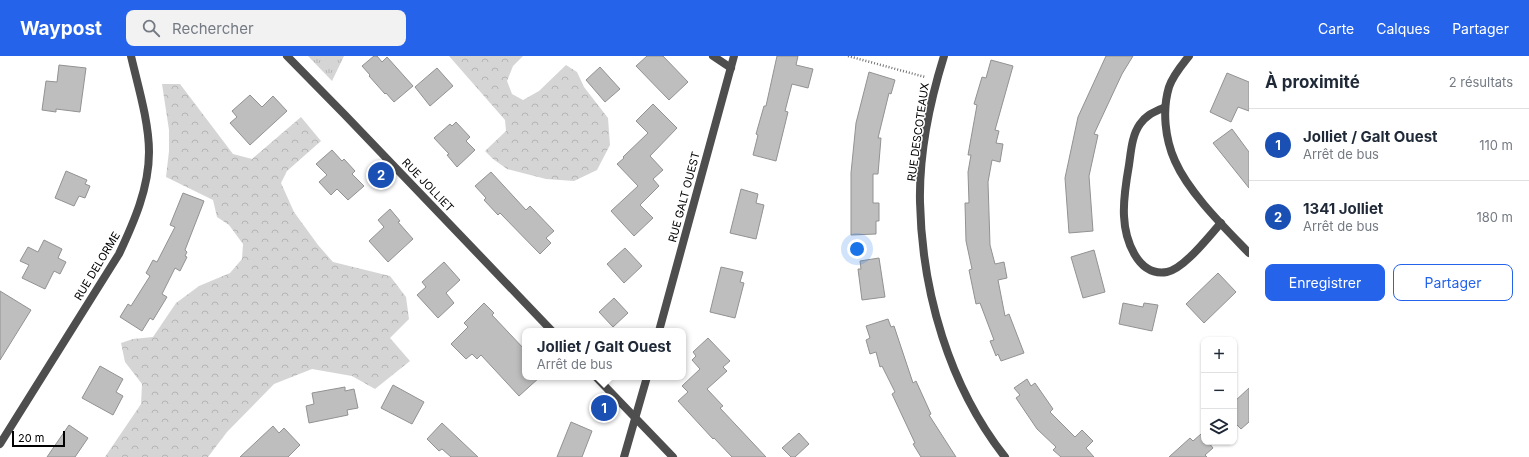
<!DOCTYPE html>
<html lang="fr">
<head>
<meta charset="utf-8">
<style>
  :root { --surface:#fff; --page:#f2f2f3; --text:#1f2937; --muted:#747a83; --line:#e0e1e3; --accent:#2563eb }
  body { margin:0; font-family:Inter,sans-serif; background:var(--page); color:var(--text) }
  .controls { position:absolute; right:12px; bottom:12px; display:grid; overflow:hidden; border-radius:8px; box-shadow:0 1px 3px #0004 }
  .controls button { width:36px; height:36px; display:grid; place-items:center; padding:0; border:0; border-bottom:1px solid var(--line); background:var(--surface); color:var(--text); font:20px sans-serif }
  .scale { position:absolute; left:12px; bottom:10px; width:53px; box-sizing:border-box; padding-left:4px; border:2px solid #000; border-top:0; font-size:11px; line-height:14px; white-space:nowrap; color:#000; -webkit-text-stroke:3px #fff; paint-order:stroke }
  .you { position:absolute; left:857px; top:193px; width:14px; height:14px; margin:-10px; border:3px solid #fff; border-radius:50%; background:#1a73e8; box-shadow:0 0 0 6px #1a73e833 }
  .badge { display:grid; place-items:center; width:26px; height:26px; border-radius:50%; background:var(--accent); color:#fff; font-size:13px; font-weight:700 }
  .pin { position:absolute; translate:-50% -50%; border:2px solid #fff; box-shadow:0 1px 4px #0006 }
  .popup { position:absolute; left:522px; top:272px; width:164px; height:52px; box-sizing:border-box; display:grid; place-content:center; border-radius:8px; background:var(--surface); filter:drop-shadow(0 1px 3px #0005); font-size:13px; white-space:nowrap; color:var(--muted) }
  .popup b { font-size:15px; color:var(--text) }
  .popup::after { content:''; position:absolute; left:50%; top:100%; margin-left:-8px; border:8px solid transparent; border-top-color:var(--surface) }
  .list { margin:0; padding:0; list-style:none }
  h2 { display:flex; justify-content:space-between; align-items:center; height:52px; margin:0; padding:0 16px; font-size:17px }
  h2 small { font-size:13px; font-weight:400; color:var(--muted) }
  .list li { display:grid; grid-template-columns:26px 1fr auto; gap:12px; align-items:center; box-sizing:border-box; height:72px; padding:0 16px; border-top:1px solid var(--line) }
  .list b { display:block; font-size:15px; white-space:nowrap }
  .list p { margin:0; font-size:13px; white-space:nowrap; color:var(--muted) }
  .list em { font-size:13px; font-style:normal; color:var(--muted) }
  .actions { display:flex; gap:8px; padding:12px 16px }
  .actions a { flex:1; padding:9px 0; border:1px solid var(--accent); border-radius:8px; text-align:center; font-size:14px; color:var(--accent) }
  .actions .main { background:var(--accent); color:#fff }
  .icon { flex:none; width:22px; height:22px; fill:none; stroke:currentColor; stroke-width:2; stroke-linecap:round; stroke-linejoin:round }
  .map { position:relative; flex:none; width:1249px; height:401px; overflow:hidden }
  header { display:flex; align-items:center; gap:24px; box-sizing:border-box; height:56px; padding:0 20px; background:var(--accent); color:#fff }
  header strong { font-size:19px }
  nav { display:flex; gap:22px; margin-inline-start:auto; font-size:14px }
  .search { width:280px; height:36px; background:var(--page); display:flex; align-items:center; gap:10px; box-sizing:border-box; padding:0 14px; border-radius:8px; color:var(--muted); font-size:15px }
  main { display:flex }
  aside { flex:1; background:var(--surface) }
  .map>svg:first-child { display:block }
  .forest { fill:url(#forest-crowns) }
  .park { fill:url(#park-tufts) }
  .building { fill:#bebebe; stroke:#929292 }
  .lines { fill:none; stroke-linecap:round; stroke-linejoin:round }
  .path { stroke:#707070; stroke-width:2.5; stroke-dasharray:1 2; stroke-linecap:butt }
  .minor { stroke:#4e4e4e; stroke-width:8 }
  .tertiary { stroke:#4e4e4e; stroke-width:8 }
  .labels { text-anchor:middle; dominant-baseline:central; stroke-width:3; stroke-linejoin:round; paint-order:stroke }
  .street-label { font-size:11px; fill:#000; stroke:#fff }
</style>
</head>
<body>
<header>
<strong>Waypost</strong>
<div class="search"><svg class="icon" aria-label="search" viewBox="0 0 24 24"><circle cx="10" cy="10" r="6"/><path d="M15 15l6 6"/></svg>Rechercher</div>
<nav><a>Carte</a><a>Calques</a><a>Partager</a></nav>
</header>
<main>
<div class="map">
<svg width="1249" height="401" viewBox="0 0 1249 401">
  <defs>
    <pattern id="forest-crowns" width="20" height="18" patternUnits="userSpaceOnUse"><rect width="20" height="18" fill="#d5d5d5"/><path d="M2 6a3 3 0 1 1 6 0M12 15a3 3 0 1 1 6 0" fill="none" stroke="#b5b5b5"/></pattern>
    <pattern id="park-tufts" width="24" height="20" patternUnits="userSpaceOnUse"><rect width="24" height="20" fill="#d5d5d5"/><path d="M3 7l-1-3M5 7V3M7 7l1-3M15 17l-1-3M17 17v-4M19 17l1-3" fill="none" stroke="#b5b5b5"/></pattern>
  </defs>
  <rect width="100%" height="100%" fill="#fff"/>
  <g class="forest">
    <path d="M449,0H523L513,10L507,25L512,38L523,44L539,35L566,9L577,16L584,31L608,62L610,89L597,114L574,125L546,123L507,113L493,103L485,95L506,75L505,64Z"/>
    <path d="M162,28H180L233,98L252,103L301,61L321,85L287,115L281,127L294,156L318,189L333,206L390,220L406,241L409,263L390,282L410,305L375,333L352,320L312,313L274,328L227,376L208,401H105L141,348L142,328L125,306L121,287L133,283L153,281L176,247L199,230L230,217L242,203L243,188L229,169L217,161L213,144L166,121L169,95V74Z"/>
  </g>
  <path class="park" d="M308,0H344L332,25Z"/>
  <g class="building">
    <path d="M374,0H377L382,6L387,1L413,30L394,46L386,37L385,38L369,20L370,19L362,10Z"/>
    <path d="M647,0H663L688,26L669,44L636,10Z"/>
    <path d="M777,0H798L796,9L813,13L808,32L792,28L785,55L788,56L776,105L753,99L758,79L756,78L764,50H766Z"/>
    <path d="M1106,0H1133L1122,18L1094,78L1098,79L1089,120L1093,175L1069,177L1065,122L1078,61Z"/>
    <path d="M991,4L1013,10L995,74L999,75L996,87L1003,88L1000,106L992,104L988,126L990,189L995,208L1004,206L1007,222L998,224L1005,260L1009,258L1024,297L1001,305L998,298L996,300L990,285L994,284L980,247L976,248L969,214L972,213L966,185L965,147H969L968,116L971,99H968L977,49L974,48L982,21L986,22Z"/>
    <path d="M59,9L86,12L80,56L56,53V56L42,54L46,25L57,26Z"/>
    <path d="M600,11L620,33L605,46L586,24Z"/>
    <path d="M437,12L453,30L430,50L415,31Z"/>
    <path d="M869,16L895,24L891,38L889,37L878,82H881L878,118H873V147H879V165H876V178L851,179V117L856,67Z"/>
    <path d="M1227,17L1249,26V55L1238,51L1231,66L1210,56Z"/>
    <path d="M250,39L262,51L273,40L287,55L250,89L230,67L237,61L232,55Z"/>
    <path d="M653,48L677,72L650,100L663,114L653,123L659,130L640,149L653,162L634,180L611,155L638,130L617,108L624,102L623,101L648,77L636,65Z"/>
    <path d="M456,66L470,81L466,85L475,94L457,111L447,99L449,98L434,82L450,68L452,70Z"/>
    <path d="M1232,73L1249,96V132L1213,87Z"/>
    <path d="M332,94L342,105L344,103L355,115L352,118L364,130L348,144L337,133L331,139L319,126L327,119L316,108Z"/>
    <path d="M66,115L87,124L85,128L90,130L85,142L79,140L74,150L55,142Z"/>
    <path d="M491,116L526,154L530,150L554,175L546,182L551,187L540,198L500,157L498,159L484,144L486,142L475,130Z"/>
    <path d="M741,133L758,138L756,147L764,149L756,183L730,177Z"/>
    <path d="M183,137L204,145L185,194L187,196L185,200L187,201L180,215L175,212L162,238L167,241L153,264L150,262L142,275L120,261L128,248L131,250L150,220L146,217L153,204L157,206L175,171L170,169Z"/>
    <path d="M390,153L400,165L398,166L413,183L388,206L369,185L384,171L378,164Z"/>
    <path d="M44,184L62,193L58,202L66,206L60,218L54,215L45,233L22,222L29,209L20,205L28,191L38,196Z"/>
    <path d="M625,192L642,210L624,227L607,208Z"/>
    <path d="M1094,194L1105,236L1083,242L1071,201Z"/>
    <path d="M879,202L885,241L862,244L858,213H861L860,205Z"/>
    <path d="M444,206L460,224L446,237L454,247L438,262L417,239L426,231L422,226Z"/>
    <path d="M721,211L743,216L740,226L744,227L735,262L710,256Z"/>
    <path d="M1218,217L1236,236L1204,267L1186,248Z"/>
    <path d="M0,235L31,254L0,304Z"/>
    <path d="M614,242L628,257L613,271L599,256Z"/>
    <path d="M484,247L494,257L492,259L525,294V321H540L519,340L481,299L477,303L472,298L466,303L451,288L468,271L464,267Z"/>
    <path d="M1123,247L1143,251L1144,247L1158,249L1152,275L1119,268Z"/>
    <path d="M888,263L891,271L894,270L913,327L916,325L931,358L929,359L956,401H921L913,388L915,387L892,338L895,336L882,310L880,311L876,296L870,298L866,284L870,282L866,270Z"/>
    <path d="M708,282L730,305L723,311L727,315L707,333L723,350L720,352L766,401H732L714,382L713,383L678,345L688,336L682,330L700,313L692,304L696,300L693,296Z"/>
    <path d="M100,310L123,323L116,336L123,340L113,359L82,342Z"/>
    <path d="M1027,323L1031,330L1035,327L1053,353L1050,356L1075,381L1082,374L1093,385L1086,392L1094,401H1061L1053,394L1056,391L1037,373L1016,342L1020,339L1014,332Z"/>
    <path d="M393,329L424,346L412,368L381,352Z"/>
    <path d="M345,331V335L354,333L358,352L347,354L348,359L309,367L306,350L314,348L312,337Z"/>
    <path d="M1249,332V366L1241,373L1234,366V346Z"/>
    <path d="M571,366L592,375L582,401H557Z"/>
    <path d="M442,367L478,401H451L442,393L439,395L427,383Z"/>
    <path d="M69,369L88,382L75,401H47Z"/>
    <path d="M273,370L279,377L284,372L300,389L288,401H240Z"/>
    <path d="M799,377L809,388L795,401H791L782,392Z"/>
    <path d="M1201,378L1204,382V386H1208L1213,392L1205,399L1207,401H1169L1190,382L1193,385Z"/>
  </g>
  <g class="lines">
    <path class="path" d="M848,0L925,21"/>
    <g class="minor">
      <path d="M287,0L345,59L552,275"/>
      <path d="M713,0L731,12"/>
      <path d="M944,0C930,45 919,98 920,146C922,236 949,330 1005,401"/>
      <path d="M1189,0C1182,9 1173,19 1169,31C1162,54 1165,83 1175,105C1189,137 1225,172 1249,197"/>
      <path d="M1165,51C1155,56 1147,58 1140,68C1132,79 1131,95 1129,109C1126,126 1123,143 1124,160C1125,183 1137,221 1167,216C1184,213 1209,180 1221,167"/>
      <path d="M596,321L673,401"/>
      <path d="M0,388L119,198C134,166 149,132 149,96C149,66 138,30 131,0"/>
    </g>
    <g class="tertiary">
      <path d="M659,275L734,0"/>
      <path d="M624,401L647,321"/>
    </g>
  </g>
  <g class="labels">
    <g class="street-label">
      <text transform="translate(918 76) rotate(-82)">RUE DESCOTEAUX</text>
      <text transform="translate(428 129) rotate(46)">RUE JOLLIET</text>
      <text transform="translate(684 141) rotate(-75)">RUE GALT OUEST</text>
      <text transform="translate(97 210) rotate(-59)">RUE DELORME</text>
    </g>
  </g>
</svg>
<div class="controls">
<button>+</button>
<button>−</button>
<button><svg class="icon" aria-label="layers" viewBox="0 0 24 24"><path d="M12 4l9 5-9 5-9-5zM3 14l9 5 9-5"/></svg></button>
</div>
<div class="scale">20 m</div>
<div class="you"></div>
<div class="pin badge" style="left:604px;top:352px;background:#1a4fb4">1</div>
<div class="popup"><b>Jolliet / Galt Ouest</b>Arrêt de bus</div>
<div class="pin badge" style="left:381px;top:119px;background:#1a4fb4">2</div>
</div>
<aside>
<h2>À proximité<small>2 résultats</small></h2>
<ul class="list">
<li><span class="badge" style="background:#1a4fb4">1</span><div><b>Jolliet / Galt Ouest</b><p>Arrêt de bus</p></div><em>110 m</em></li>
<li><span class="badge" style="background:#1a4fb4">2</span><div><b>1341 Jolliet</b><p>Arrêt de bus</p></div><em>180 m</em></li>
</ul>
<div class="actions"><a class="main">Enregistrer</a><a>Partager</a></div>
</aside>
</main>
</body>
</html>
